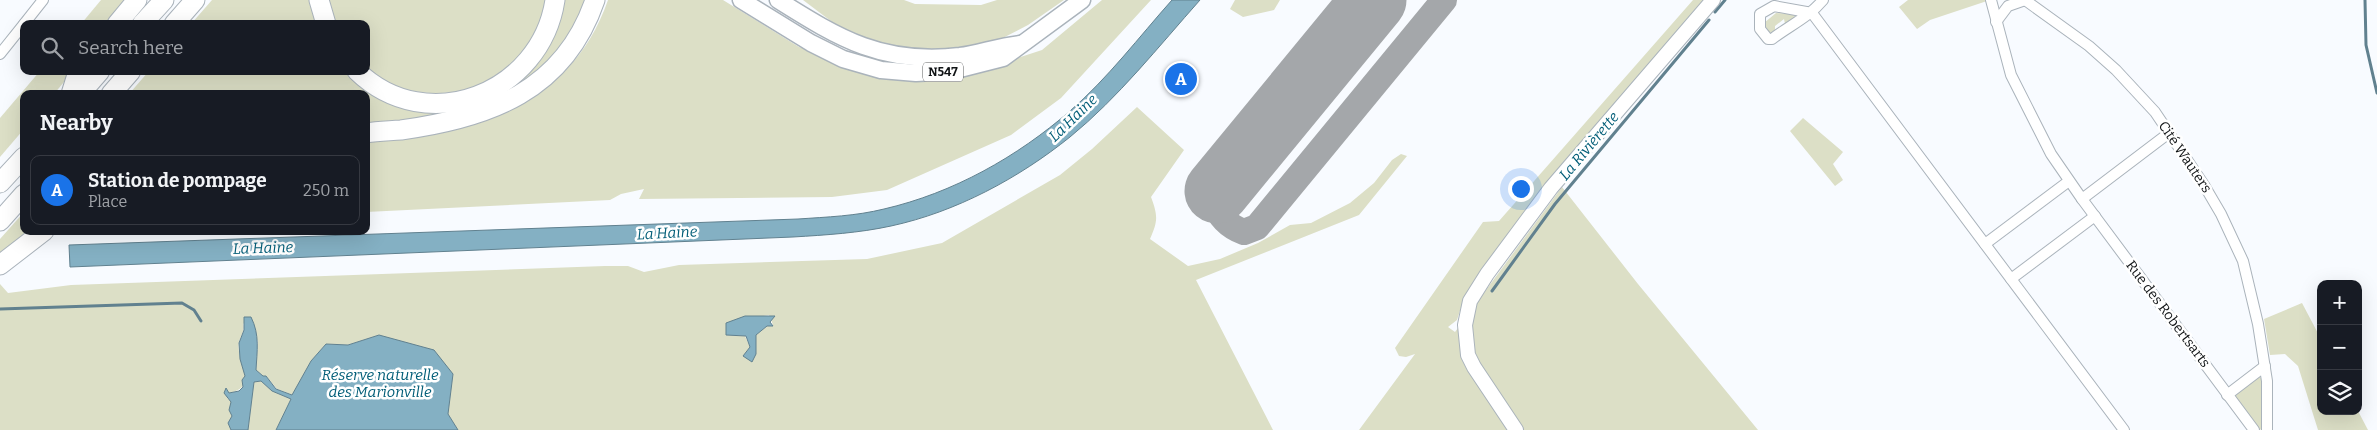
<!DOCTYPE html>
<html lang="en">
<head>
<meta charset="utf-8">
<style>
  :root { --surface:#171b24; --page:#242831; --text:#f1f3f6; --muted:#9ea1a6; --line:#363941; --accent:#1a73e8 }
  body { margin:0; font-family:Bitter,serif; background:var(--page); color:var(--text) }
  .controls { position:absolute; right:15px; bottom:15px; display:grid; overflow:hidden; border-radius:10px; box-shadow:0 5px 20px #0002 }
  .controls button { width:45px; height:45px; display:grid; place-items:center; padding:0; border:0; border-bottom:1px solid var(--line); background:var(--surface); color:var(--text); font:25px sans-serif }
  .you { position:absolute; left:1520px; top:188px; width:18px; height:18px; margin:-12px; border:4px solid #fff; border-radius:50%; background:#1a73e8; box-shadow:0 0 0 8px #1a73e833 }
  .badge { display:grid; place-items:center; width:32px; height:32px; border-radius:50%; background:var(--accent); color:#fff; font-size:16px; font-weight:700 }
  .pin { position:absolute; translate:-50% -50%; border:2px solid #fff; box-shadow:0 1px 5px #0006 }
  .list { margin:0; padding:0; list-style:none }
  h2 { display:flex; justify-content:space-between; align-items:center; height:65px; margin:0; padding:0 20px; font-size:21px }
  h2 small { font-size:16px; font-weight:400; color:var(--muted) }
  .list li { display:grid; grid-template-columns:32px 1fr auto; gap:15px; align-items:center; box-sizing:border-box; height:70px; margin:0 10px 10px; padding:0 10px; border:1px solid var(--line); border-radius:10px }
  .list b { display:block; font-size:19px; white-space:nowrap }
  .list p { margin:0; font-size:16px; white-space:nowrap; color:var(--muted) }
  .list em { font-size:16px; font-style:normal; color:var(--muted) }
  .icon { flex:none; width:28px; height:28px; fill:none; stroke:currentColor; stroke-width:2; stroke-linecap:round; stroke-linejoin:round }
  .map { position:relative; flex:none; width:2377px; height:430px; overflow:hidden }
  .search { position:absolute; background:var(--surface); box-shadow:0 5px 20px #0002; left:20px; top:20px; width:350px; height:55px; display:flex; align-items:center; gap:12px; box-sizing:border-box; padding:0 18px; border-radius:10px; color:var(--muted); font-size:19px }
  .panel { position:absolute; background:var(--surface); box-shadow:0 5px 20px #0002; left:20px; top:90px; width:350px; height:145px; border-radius:10px }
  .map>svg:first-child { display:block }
  .green { fill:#dcdfc6; fill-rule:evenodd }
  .water { fill:#84b0c3; stroke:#61818f }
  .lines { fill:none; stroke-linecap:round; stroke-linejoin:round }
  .stream { stroke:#61818f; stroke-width:3 }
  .taxiway { stroke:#a4a7aa; stroke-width:26 }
  .runway { stroke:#a4a7aa; stroke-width:65 }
  .street-casing { stroke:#aab3bb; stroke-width:12 }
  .secondary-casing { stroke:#aab3bb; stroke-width:16 }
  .primary-casing { stroke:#aab3bb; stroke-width:19 }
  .highway-casing { stroke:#aab3bb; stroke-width:21 }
  .street { stroke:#fff; stroke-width:10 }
  .secondary { stroke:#fff; stroke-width:14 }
  .primary { stroke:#fff; stroke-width:16 }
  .highway { stroke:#fff; stroke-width:19 }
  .labels { text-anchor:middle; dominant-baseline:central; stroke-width:5; stroke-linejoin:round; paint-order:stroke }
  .shield { fill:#fff; stroke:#585a5b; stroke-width:1 }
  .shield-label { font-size:12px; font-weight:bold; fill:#101315 }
  .street-label { font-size:14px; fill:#101315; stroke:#fff }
  .water-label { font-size:15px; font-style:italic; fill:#035e78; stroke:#fff }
</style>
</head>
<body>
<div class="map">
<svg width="2377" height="430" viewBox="0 0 2377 430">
  <rect width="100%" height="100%" fill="#f8fbff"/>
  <g class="green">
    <path d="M101,0H125L108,24H81Z"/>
    <path d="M212,0H316L321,24H191Z"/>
    <path d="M329,0H545C534,72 463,110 395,86C385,83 375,74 366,68V24H336Z"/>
    <path d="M559,0H588L572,36L526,84L444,115L366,127V94H129L149,71H351L402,103L496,93Z"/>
    <path d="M608,0H723L799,47L813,51L956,78L1042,50L1102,0H1151L1061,98L1011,135L887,190L832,197L639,199L644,189L621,194L610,200L366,212V142C469,128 569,112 608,0Z"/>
    <path d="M803,0H904L915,4L981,5L997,0H1064L1028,25L991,44L935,54L904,53L848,34Z"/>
    <path d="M1235,0H1280L1274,10L1243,17L1230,9Z"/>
    <path d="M1693,0H1704L1491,259L1465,295L1457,320L1448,327L1455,332L1562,187L1638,284L1758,430H1359L1415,354L1406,357L1399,356L1395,348L1483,222L1499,221Z"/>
    <path d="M1908,0H1987V1L1930,20L1917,29L1899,7Z"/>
    <path d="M1776,13L1794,14L1795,17L1785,24L1784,19L1775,26V31L1769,33L1764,23Z"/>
    <path d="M40,71H73L54,94H24V129L0,157V118Z"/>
    <path d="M1137,107L1184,150L1151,197C1158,216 1158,221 1150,239L1188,266L1220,259L1258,243L1290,225L1311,223L1350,203L1374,183L1392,160L1401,154L1407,156L1359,215L1196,280L1273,430H458L448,414L453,374L379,335L348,345L326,344L311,361L293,395L277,389L266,376H263L256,370L258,341L243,323C245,331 241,335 239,342C235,363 261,386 229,393L227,398L231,401L232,416L228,423L231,430H0V284L8,293L71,285L605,266H628L644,272L679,265L867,259L942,243L1060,175L1092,149ZM769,315L773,325L767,326L756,335V354L747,352L750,347L745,336L726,335V323Z"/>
    <path d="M1803,118L1843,152L1833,164L1843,180L1835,186L1790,131Z"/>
    <path d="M24,212V231H35L0,259V239Z"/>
    <path d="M2302,303L2321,339V411H2358L2368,430H2318L2298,366L2285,354L2270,355L2264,319Z"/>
    <path d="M2259,377L2262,378L2263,427L2260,430L2235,399L2236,394Z"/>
    <path d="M261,381L272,391L291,399L276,430H248L254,382Z"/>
  </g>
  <g class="water">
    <path d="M1172,0H1200C1159,46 1118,98 1070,137C1019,178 956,212 891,226C859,233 826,235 793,237L70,267L69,245L798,219C827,217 856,216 884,209C953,193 1017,157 1070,111C1108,78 1139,37 1172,0Z"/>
    <path d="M745,316H775L770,322L773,326H767L756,335V354L752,362L743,356L750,347L746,336L726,335V323Z"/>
    <path d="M244,317H251C260,335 257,351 256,370L263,376H266L276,389L292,395L311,361L326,344L348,345L379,335L434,350L453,374L448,414L458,430H276L291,399L272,391L261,381L254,382L248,430H231L228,423L232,416L229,410L231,402L224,393L226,388L229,393L239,391L243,387L242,380L245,376L240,359L239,343L244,330Z"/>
  </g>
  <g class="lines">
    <g class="stream">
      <path d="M2365,0L2366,45L2377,93"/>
      <path d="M1715,12L1725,0"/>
      <path d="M1492,291L1555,204L1709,20"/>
      <path d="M0,309L182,303L194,310L201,321"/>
    </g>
    <path class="taxiway" d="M1217,191L1214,201C1219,217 1228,226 1244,232L1257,227L1444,0"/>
    <path class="runway" d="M1217,191L1374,0"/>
    <defs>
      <g id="street">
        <path d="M1823,0C1809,17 1789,26 1772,39H1768L1760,29V14L1774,6L1812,13L2124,430"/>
        <path d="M1991,0L2011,75L2051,154L2082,199L2254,430"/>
        <path d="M2025,0L2089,46L2116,70L2155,112L2204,185L2221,214L2243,261L2258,324L2267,381V430"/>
        <path d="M1996,22L2008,6L2025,0"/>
        <path d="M24,24L43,0"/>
        <path d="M0,54L24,24"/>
        <path d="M2082,199L2169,133"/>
        <path d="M1985,244L2069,181"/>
        <path d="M2011,279L2095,216"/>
        <path d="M2227,395L2265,366"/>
      </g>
      <path id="secondary" d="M1516,430L1474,367L1468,355L1465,325L1470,301L1487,274L1551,188L1713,0"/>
      <g id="primary">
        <path d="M741,0L811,43L843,59L881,70L916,73L952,71L1003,58L1082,0"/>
        <path d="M778,0C840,39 883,65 960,56C980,53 1000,46 1020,44"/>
      </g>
      <g id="highway">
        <path d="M319,0L326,24"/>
        <path d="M117,24L137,0"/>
        <path d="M142,24L164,0"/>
        <path d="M174,24L195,0"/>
        <path d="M357,71C427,139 541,93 555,0"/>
        <path d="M71,94L76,78L81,71"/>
        <path d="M80,94L100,71"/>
        <path d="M111,94L131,71"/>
        <path d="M366,133C378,131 389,131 401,130C489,118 564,91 595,0"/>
        <path d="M0,183L24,157"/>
        <path d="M0,221L24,194"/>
        <path d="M0,265L44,231"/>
      </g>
    </defs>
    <use href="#street" class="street-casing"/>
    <use href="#secondary" class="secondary-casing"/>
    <use href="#primary" class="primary-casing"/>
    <use href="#highway" class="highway-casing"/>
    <use href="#street" class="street"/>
    <use href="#secondary" class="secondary"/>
    <use href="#primary" class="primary"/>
    <use href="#highway" class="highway"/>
  </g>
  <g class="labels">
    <rect class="shield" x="923" y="62.5" width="40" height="19" rx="4"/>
    <g class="shield-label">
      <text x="943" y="72">N547</text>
    </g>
    <g class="street-label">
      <text transform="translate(2185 157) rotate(56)">Cité Wauters</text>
      <text transform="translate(2168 314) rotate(53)">Rue des Robertsarts</text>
    </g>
    <g class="water-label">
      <text transform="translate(1073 118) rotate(-44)">La Haine</text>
      <text transform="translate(1589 146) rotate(-50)">La Rivièrette</text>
      <text transform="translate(667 233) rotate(-3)">La Haine</text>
      <text transform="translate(263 248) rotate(-2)">La Haine</text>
      <text x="380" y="375">Réserve naturelle<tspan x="380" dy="17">des Marionville</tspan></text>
    </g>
  </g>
</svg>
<div class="controls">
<button>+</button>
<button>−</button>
<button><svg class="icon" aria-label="layers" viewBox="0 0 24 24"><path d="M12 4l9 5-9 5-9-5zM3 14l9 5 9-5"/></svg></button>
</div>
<div class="you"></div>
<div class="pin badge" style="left:1181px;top:79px">A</div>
<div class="search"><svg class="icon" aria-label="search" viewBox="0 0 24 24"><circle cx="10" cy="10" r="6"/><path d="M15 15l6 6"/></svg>Search here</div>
<section class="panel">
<h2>Nearby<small></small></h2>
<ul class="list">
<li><span class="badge">A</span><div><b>Station de pompage</b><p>Place</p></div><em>250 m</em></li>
</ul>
</section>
</div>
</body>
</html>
